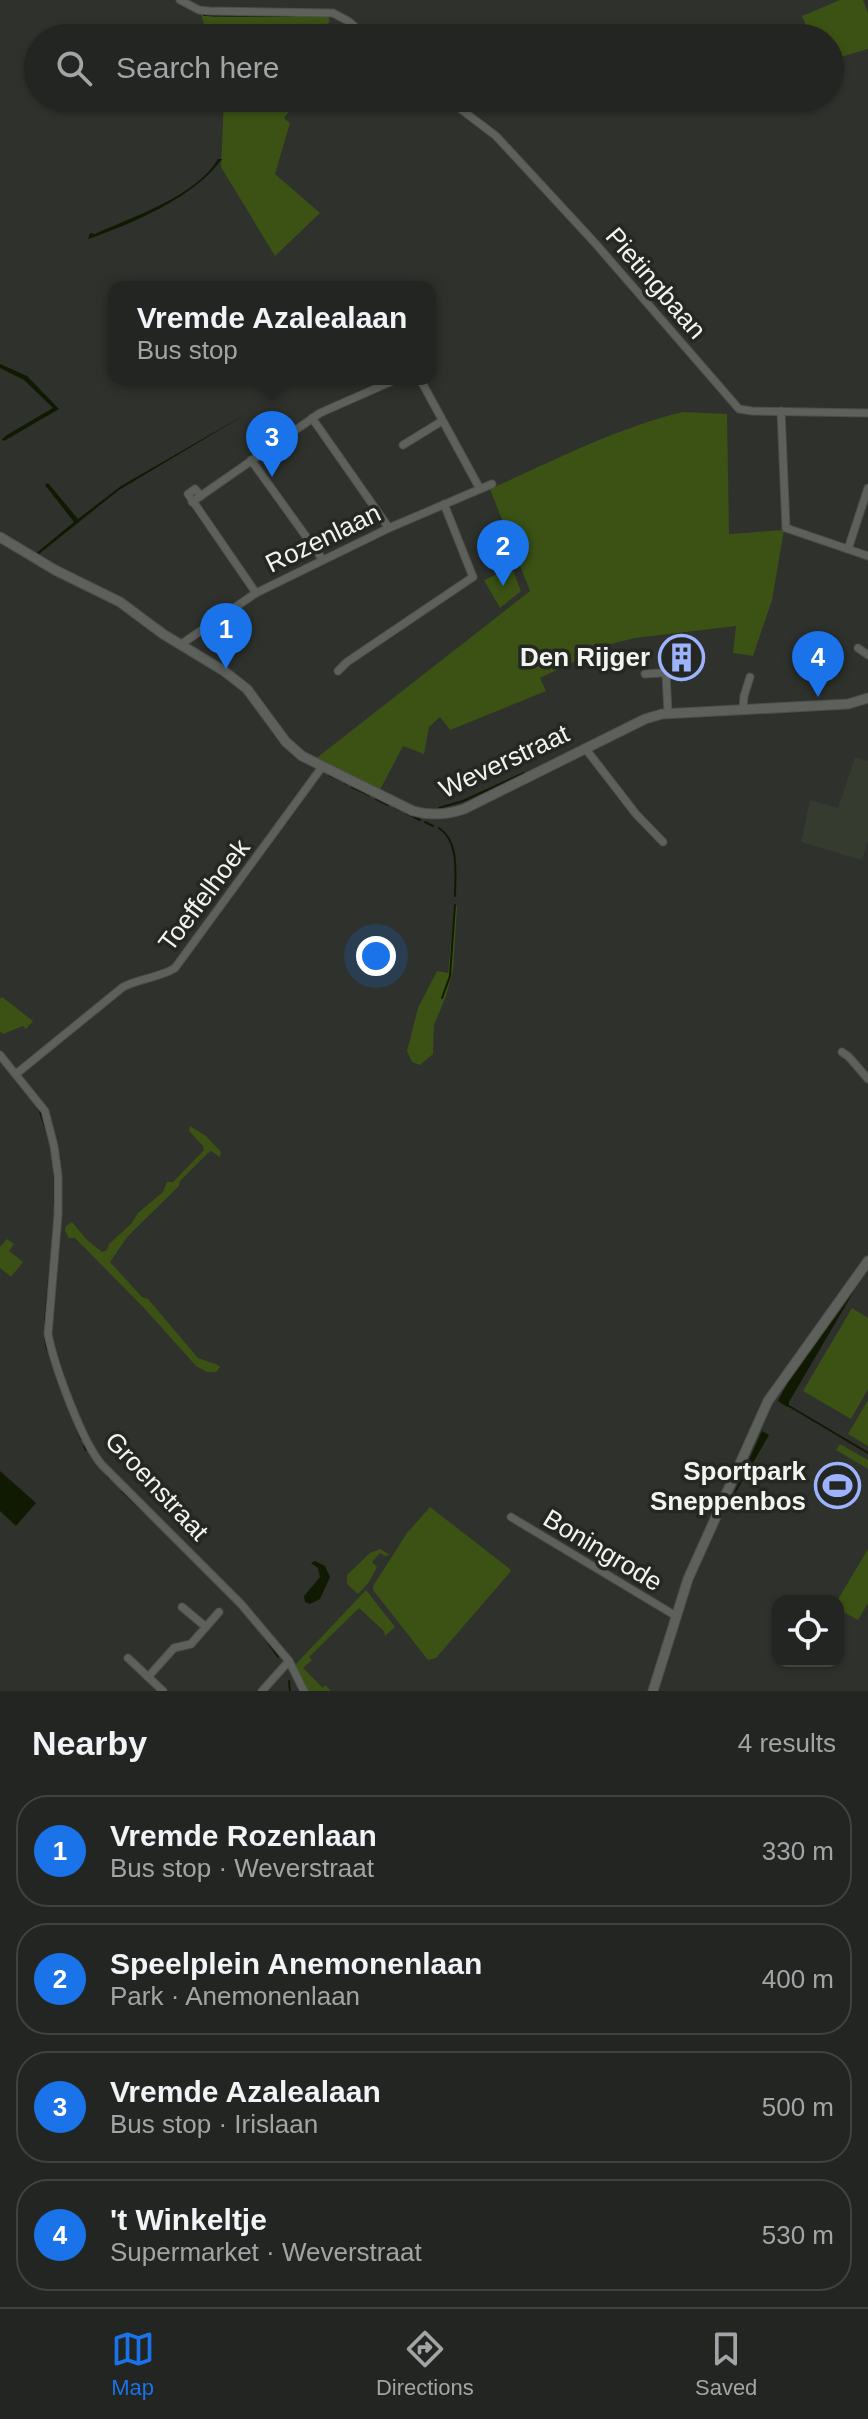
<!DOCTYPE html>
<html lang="en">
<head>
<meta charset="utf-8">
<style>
  :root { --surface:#222521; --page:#2a2d2a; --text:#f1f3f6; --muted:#a2a5a5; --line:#3f423f; --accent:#1a73e8 }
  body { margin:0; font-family:Arial,sans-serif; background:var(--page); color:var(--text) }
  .controls { position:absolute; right:24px; bottom:24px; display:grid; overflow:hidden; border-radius:16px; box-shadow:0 2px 6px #0004 }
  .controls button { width:72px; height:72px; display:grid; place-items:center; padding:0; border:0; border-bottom:2px solid var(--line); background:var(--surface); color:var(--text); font:40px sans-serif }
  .you { position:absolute; left:376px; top:956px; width:28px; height:28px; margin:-20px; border:6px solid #fff; border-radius:50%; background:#1a73e8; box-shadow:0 0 0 12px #1a73e833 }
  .badge { display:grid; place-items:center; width:52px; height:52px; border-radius:50%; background:var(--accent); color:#fff; font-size:26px; font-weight:700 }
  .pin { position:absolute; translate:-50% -66px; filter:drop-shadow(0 2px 4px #0008) }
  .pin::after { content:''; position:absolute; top:42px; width:28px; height:24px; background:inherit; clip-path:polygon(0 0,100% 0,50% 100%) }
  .popup { position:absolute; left:108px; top:281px; width:328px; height:104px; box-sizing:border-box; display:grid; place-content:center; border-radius:16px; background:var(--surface); filter:drop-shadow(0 2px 6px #0005); font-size:26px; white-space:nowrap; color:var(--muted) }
  .popup b { font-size:30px; color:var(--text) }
  .popup::after { content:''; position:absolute; left:50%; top:100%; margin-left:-16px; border:16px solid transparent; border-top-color:var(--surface) }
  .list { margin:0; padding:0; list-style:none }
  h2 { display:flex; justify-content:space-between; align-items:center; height:104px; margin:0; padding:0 32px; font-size:34px }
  h2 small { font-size:26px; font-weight:400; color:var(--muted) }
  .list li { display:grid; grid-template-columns:52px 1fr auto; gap:24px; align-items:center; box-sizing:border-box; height:112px; margin:0 16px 16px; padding:0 16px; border:2px solid var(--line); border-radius:32px }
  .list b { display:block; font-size:30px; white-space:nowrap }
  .list p { margin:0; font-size:26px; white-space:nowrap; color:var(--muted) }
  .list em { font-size:26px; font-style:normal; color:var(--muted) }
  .icon { flex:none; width:44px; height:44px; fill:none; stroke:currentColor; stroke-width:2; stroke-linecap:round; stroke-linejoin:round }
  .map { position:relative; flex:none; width:868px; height:1691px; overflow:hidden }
  .search { position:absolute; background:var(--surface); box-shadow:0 2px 6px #0004; left:24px; right:24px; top:24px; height:88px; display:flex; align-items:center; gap:20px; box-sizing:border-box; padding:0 28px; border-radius:44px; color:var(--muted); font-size:30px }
  .sheet { height:616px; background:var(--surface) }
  nav { display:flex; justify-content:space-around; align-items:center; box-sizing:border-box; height:112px; border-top:2px solid var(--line); background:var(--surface); font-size:22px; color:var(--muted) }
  nav a { display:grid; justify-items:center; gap:4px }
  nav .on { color:var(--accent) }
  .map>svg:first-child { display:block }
  .built { fill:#363b30 }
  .green { fill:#3b5214 }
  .water { fill:#101a02 }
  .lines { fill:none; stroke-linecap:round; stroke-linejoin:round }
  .stream { stroke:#101a02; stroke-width:2 }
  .minor-casing { stroke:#4b4e49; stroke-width:9 }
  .tertiary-casing { stroke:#4b4e49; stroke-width:11 }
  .minor { stroke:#5e615b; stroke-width:7 }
  .tertiary { stroke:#5e615b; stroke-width:9 }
  .labels { text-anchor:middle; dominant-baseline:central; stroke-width:7; stroke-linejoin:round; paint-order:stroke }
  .street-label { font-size:26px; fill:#f2f4f0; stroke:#242722 }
  .poi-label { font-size:26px; font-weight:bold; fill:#f2f4f0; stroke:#242722; text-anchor:end }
</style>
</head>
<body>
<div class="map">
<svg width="868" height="1691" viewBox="0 0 868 1691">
  <rect width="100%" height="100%" fill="#2e312c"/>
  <path class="built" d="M855,757L868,761V840L862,860L801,842L810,800L838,808Z"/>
  <g class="green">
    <path d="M840,0H863L868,13V49L830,60V38H811L802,16Z"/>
    <path d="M201,14L213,17H328L330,21L316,38H208Z"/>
    <path d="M224,98H300L284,118L290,123L275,174L320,213L275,256L221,167Z"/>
    <path d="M683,412L727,414L729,534L784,530L772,600L753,656L733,653L736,626L635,638L611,644L540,678L546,691L450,730L440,717L429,727L424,754L403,746L380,790L314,760L530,591L490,489C553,461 616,428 683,412Z"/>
    <path d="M512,568L521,591L500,608L484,580Z"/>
    <path d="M455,903L457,907L453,970L446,996L434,1025L433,1054L420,1065L412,1062L407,1051L418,1008L437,971L448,973Z"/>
    <path d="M2,997L33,1021L26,1029L23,1026L3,1034L0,1031V999Z"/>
    <path d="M190,1126L206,1136L221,1152L220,1157L211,1151L208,1153L180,1181L179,1186L128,1236L110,1262L142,1297L148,1299L198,1358L218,1365L220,1367L216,1372H207L196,1366L144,1308L75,1238H69L65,1231L66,1226L72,1222L86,1239L102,1252L107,1250L109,1244L131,1224L138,1213L163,1192L167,1182H173L204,1150L203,1146L189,1131Z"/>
    <path d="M7,1239L14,1244L9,1251L23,1262L11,1277L0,1268V1247Z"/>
    <path d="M852,1308L868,1318V1389L851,1419L803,1391Z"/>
    <path d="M868,1400V1446L848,1434Z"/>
    <path d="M840,1444L868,1460V1469L836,1450Z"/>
    <path d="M430,1507L510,1569L511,1571L436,1658L428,1660L373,1590V1586L407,1533Z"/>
    <path d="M380,1549L390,1555L385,1556L380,1553L372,1562L377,1567L369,1582L358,1594L347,1584V1575L370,1553Z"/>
    <path d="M868,1549V1603L858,1620L838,1609L837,1601Z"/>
    <path d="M366,1590L395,1627L385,1636L384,1631L359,1608L309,1657L312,1660L303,1668L323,1688L325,1685L331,1691H308L295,1665Z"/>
  </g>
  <g class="water">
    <path d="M218,159H222C196,196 130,225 88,239L90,233L95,234C134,216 195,197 218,159Z"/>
    <path d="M0,364L27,376L59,409L4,441L2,439L7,435L53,408L24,380L0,368Z"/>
    <path d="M246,414L119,490L39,554L34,555L74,522L45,485L48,483L78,519L121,486Z"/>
    <path d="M854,1291L789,1402V1406L787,1407L778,1401L787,1384Z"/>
    <path d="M762,1431L769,1435L729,1504Z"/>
    <path d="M0,1471L36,1503L16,1526L0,1511Z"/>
    <path d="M315,1561L325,1566L330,1577L320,1599L310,1604L305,1602L304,1596L320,1577L318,1568L311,1563Z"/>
  </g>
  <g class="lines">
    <g class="stream">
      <path d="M204,15L294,16"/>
      <path d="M205,28L208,38"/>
      <path d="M329,775L340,780"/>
      <path d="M345,783L348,784"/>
      <path d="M352,787L369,795"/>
      <path d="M376,799L388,805"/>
      <path d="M394,807L400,810"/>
      <path d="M439,808L463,801L524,773"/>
      <path d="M406,813L420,820"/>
      <path d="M425,822L433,826"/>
      <path d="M439,828C460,842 455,874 455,896"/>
      <path d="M442,998L450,976L455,905"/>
      <path d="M39,1109L46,1129"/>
      <path d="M54,1175V1205"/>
      <path d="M45,1322L50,1269"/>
      <path d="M45,1338L47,1349"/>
      <path d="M789,1406L868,1453"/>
      <path d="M70,1411L81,1439"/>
      <path d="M84,1446L86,1450"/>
      <path d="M107,1475L109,1478"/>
      <path d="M122,1491L144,1512"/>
      <path d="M263,1635L278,1657"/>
      <path d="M289,1681L290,1691"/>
    </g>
    <defs>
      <g id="minor">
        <path d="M180,0L199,10L209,11L333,13L348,21L369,38"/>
        <path d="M446,98L496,136L595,243L739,409L752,411L868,413"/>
        <path d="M420,379L480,489"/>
        <path d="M781,411L786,528L868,556"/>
        <path d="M312,418L389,528"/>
        <path d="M403,445L442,421"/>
        <path d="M251,460L323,560"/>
        <path d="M201,496L195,489L188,494L256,593"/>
        <path d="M192,502L320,413L397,379"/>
        <path d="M848,549L868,488"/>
        <path d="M180,645L256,593L389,528L492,484"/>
        <path d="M858,648L868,655"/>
        <path d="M338,671L347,662L473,577L444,504"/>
        <path d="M666,673L668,713"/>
        <path d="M645,674L675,672"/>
        <path d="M743,709L744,696L750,677"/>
        <path d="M585,748L636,814L663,842"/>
        <path d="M842,1052L849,1057L868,1079"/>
        <path d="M0,1055L45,1111L54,1146L58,1175V1215L48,1334C54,1365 82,1442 102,1465L241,1604L289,1661L304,1691"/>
        <path d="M16,1074L123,987C140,978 159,978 175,968L322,767"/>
        <path d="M511,1517L676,1616"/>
        <path d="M182,1607L206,1627"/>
        <path d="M128,1658L163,1691"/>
        <path d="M148,1677L174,1648L191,1644L219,1612"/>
        <path d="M262,1691L289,1661"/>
      </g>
      <g id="tertiary">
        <path d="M0,537L55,570L120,602L163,634L224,671L247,689L286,742L302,756L413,811C431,816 446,815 464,809L645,719L662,714L848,704L868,698"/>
        <path d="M653,1691L688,1579L768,1401L868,1261"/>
      </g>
    </defs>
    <use href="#minor" class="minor-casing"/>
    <use href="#tertiary" class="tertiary-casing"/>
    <use href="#minor" class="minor"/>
    <use href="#tertiary" class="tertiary"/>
  </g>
  <defs>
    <symbol id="building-ring" viewBox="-11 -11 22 22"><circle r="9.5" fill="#242722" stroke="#9eb3fd" stroke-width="1.5"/><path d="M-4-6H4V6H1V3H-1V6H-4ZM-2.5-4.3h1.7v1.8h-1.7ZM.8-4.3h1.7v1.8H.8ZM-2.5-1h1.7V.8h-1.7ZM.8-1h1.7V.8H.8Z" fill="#9eb3fd"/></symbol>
    <symbol id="stadium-ring" viewBox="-11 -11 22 22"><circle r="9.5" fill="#242722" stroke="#9eb3fd" stroke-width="1.5"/><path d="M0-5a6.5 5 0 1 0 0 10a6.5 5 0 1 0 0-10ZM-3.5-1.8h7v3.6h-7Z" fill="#9eb3fd"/></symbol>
  </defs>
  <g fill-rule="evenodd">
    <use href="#building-ring" x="656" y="632" width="51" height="51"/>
    <use href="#stadium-ring" x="812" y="1460" width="51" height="51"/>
  </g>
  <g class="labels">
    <g class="street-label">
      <text transform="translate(656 283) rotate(49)">Pietingbaan</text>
      <text transform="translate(323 538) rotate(-26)">Rozenlaan</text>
      <text transform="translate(504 761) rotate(-25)">Weverstraat</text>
      <text transform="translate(204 895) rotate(-53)">Toeffelhoek</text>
      <text transform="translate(157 1486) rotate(47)">Groenstraat</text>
      <text transform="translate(603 1550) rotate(31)">Boningrode</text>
    </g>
    <g class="poi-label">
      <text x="650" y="657">Den Rijger</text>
      <text x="806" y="1471">Sportpark<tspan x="806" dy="30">Sneppenbos</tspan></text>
    </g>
  </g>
</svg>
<div class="controls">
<button><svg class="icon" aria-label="locate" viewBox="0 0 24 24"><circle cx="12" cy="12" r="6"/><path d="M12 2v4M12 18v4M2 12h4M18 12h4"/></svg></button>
</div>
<div class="you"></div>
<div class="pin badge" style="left:226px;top:669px">1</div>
<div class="pin badge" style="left:503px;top:586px">2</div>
<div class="pin badge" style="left:272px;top:477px">3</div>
<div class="popup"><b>Vremde Azalealaan</b>Bus stop</div>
<div class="pin badge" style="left:818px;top:697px">4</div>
<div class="search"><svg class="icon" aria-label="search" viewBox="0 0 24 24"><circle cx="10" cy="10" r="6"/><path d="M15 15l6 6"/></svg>Search here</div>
</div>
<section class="sheet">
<h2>Nearby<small>4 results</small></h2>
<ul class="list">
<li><span class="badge">1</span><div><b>Vremde Rozenlaan</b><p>Bus stop · Weverstraat</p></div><em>330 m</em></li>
<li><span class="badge">2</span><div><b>Speelplein Anemonenlaan</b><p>Park · Anemonenlaan</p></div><em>400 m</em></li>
<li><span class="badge">3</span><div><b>Vremde Azalealaan</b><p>Bus stop · Irislaan</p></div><em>500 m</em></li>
<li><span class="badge">4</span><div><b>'t Winkeltje</b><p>Supermarket · Weverstraat</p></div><em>530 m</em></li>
</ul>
</section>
<nav>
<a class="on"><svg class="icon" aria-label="map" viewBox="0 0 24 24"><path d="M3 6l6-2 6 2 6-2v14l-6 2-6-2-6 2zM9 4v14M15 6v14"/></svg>Map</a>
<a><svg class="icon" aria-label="directions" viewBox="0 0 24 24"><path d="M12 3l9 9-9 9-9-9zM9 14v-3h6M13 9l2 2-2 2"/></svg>Directions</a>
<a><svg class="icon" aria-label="saved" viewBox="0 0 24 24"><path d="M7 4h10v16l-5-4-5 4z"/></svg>Saved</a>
</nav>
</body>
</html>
